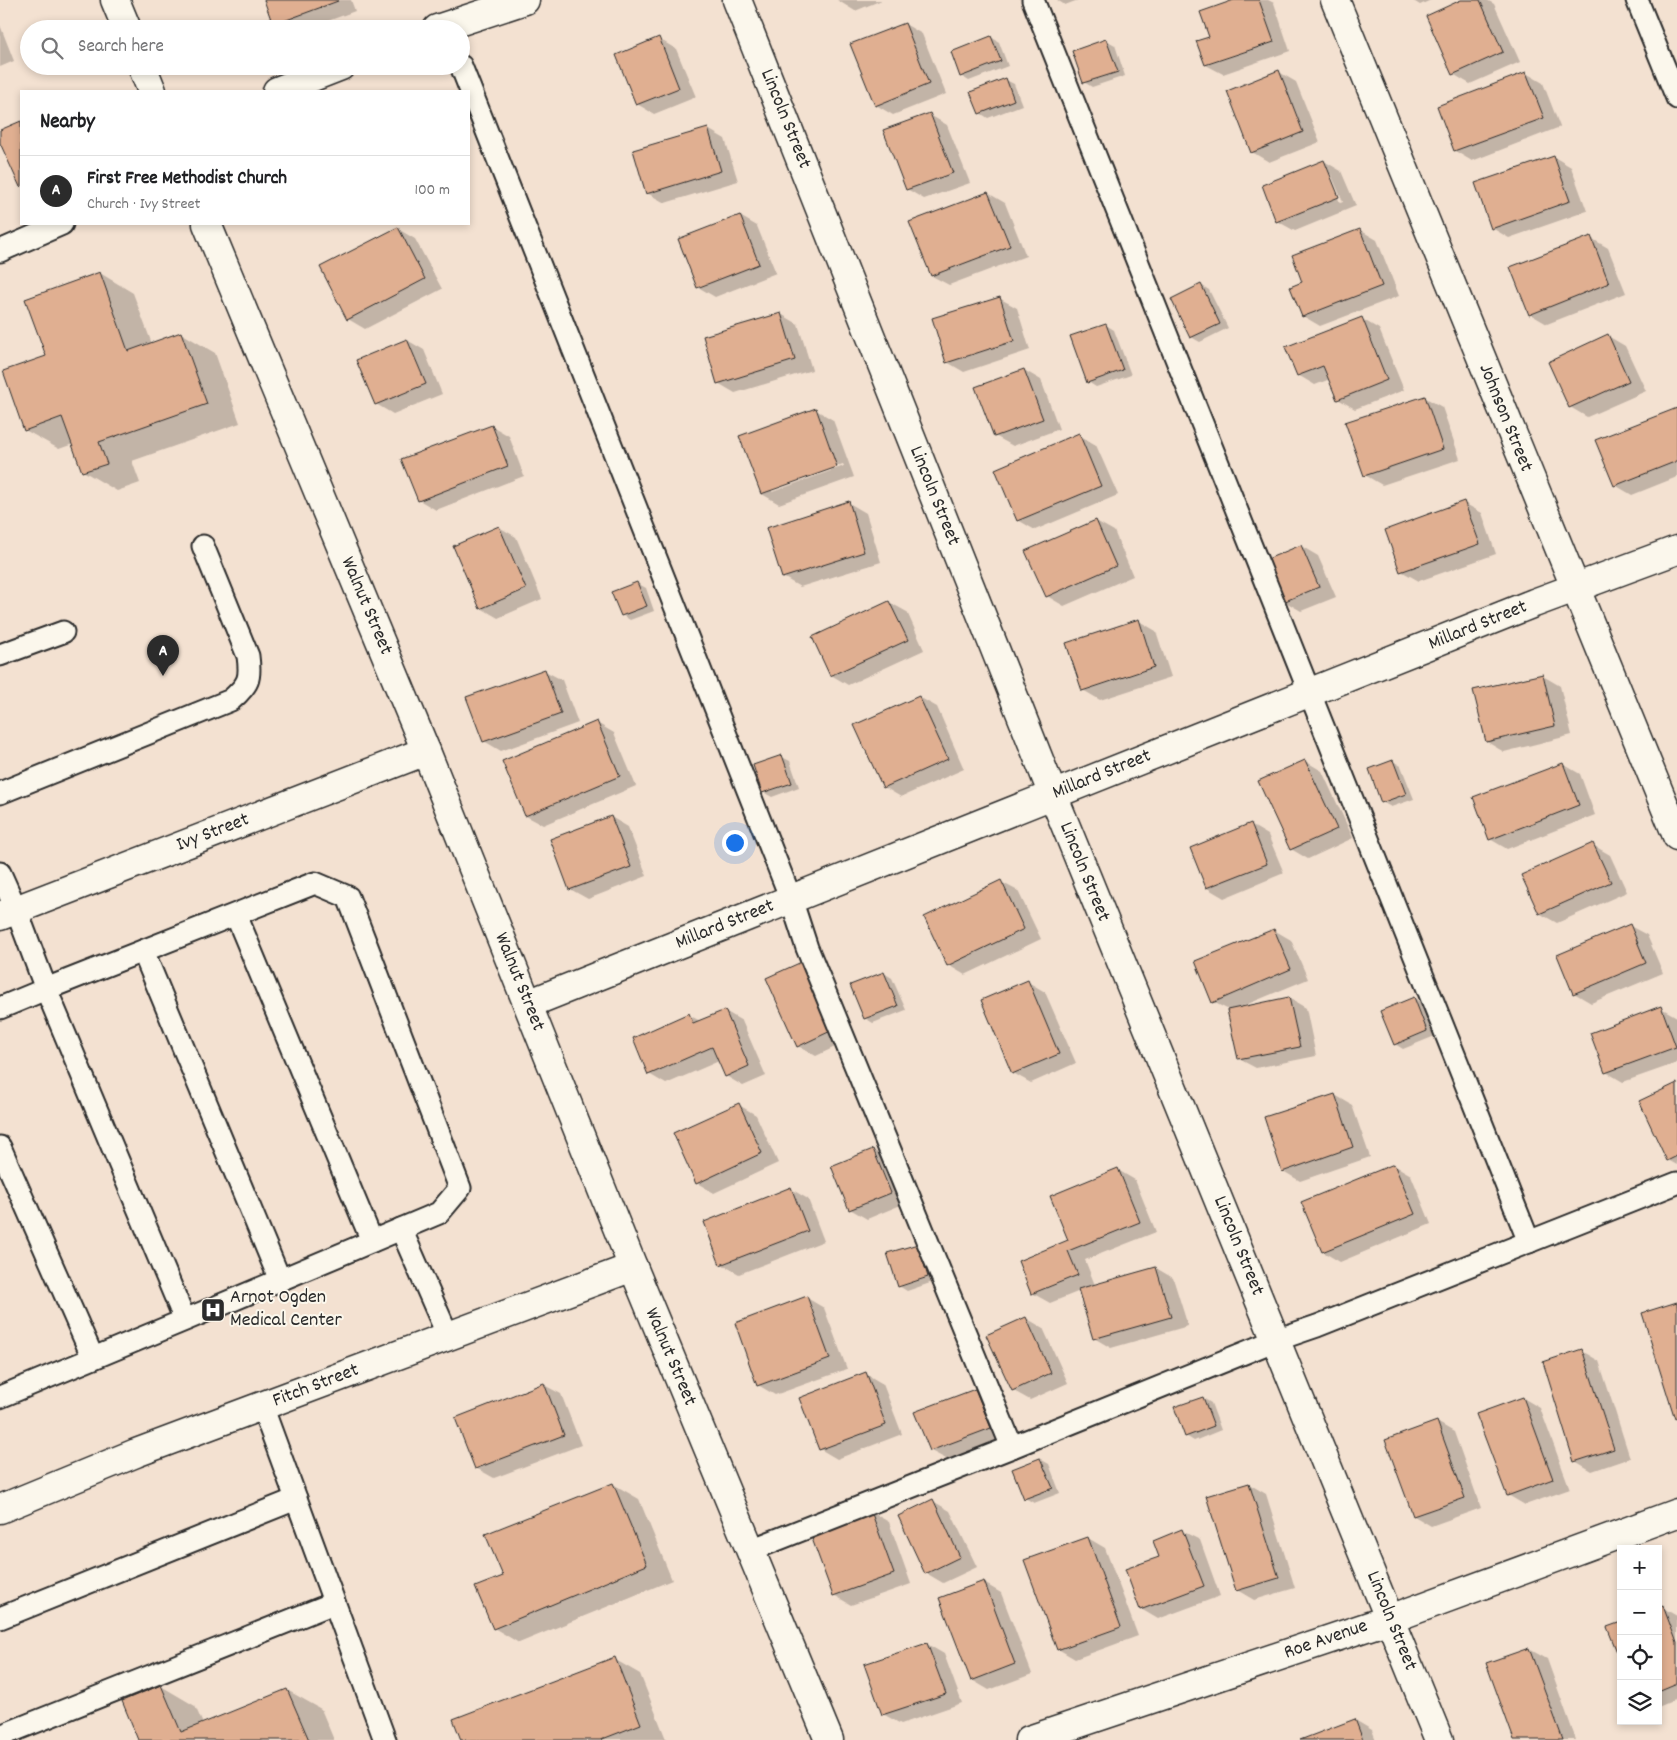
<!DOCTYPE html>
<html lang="en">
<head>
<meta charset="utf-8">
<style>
  :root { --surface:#fff; --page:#f6f6f6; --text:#202124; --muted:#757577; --line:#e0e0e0; --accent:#2b2b2b }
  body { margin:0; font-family:Dekko,sans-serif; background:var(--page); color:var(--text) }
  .controls { position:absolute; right:15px; bottom:15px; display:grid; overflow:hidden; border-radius:0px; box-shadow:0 2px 8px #0003 }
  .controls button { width:45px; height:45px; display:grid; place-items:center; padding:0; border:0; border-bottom:1px solid var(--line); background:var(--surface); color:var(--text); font:25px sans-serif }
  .you { position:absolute; left:734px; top:842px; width:18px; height:18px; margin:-12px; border:4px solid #fff; border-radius:50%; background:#1a73e8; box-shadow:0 0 0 8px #1a73e833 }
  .badge { display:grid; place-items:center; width:32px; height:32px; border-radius:50%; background:var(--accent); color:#fff; font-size:16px; font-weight:700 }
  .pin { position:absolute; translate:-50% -41px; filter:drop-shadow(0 1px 2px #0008) }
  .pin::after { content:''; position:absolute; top:26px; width:18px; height:15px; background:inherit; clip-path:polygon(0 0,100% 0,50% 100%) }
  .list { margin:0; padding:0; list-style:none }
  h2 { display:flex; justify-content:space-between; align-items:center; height:65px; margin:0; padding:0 20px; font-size:21px }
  h2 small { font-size:16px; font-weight:400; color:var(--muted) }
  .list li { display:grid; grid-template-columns:32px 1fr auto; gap:15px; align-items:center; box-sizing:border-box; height:70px; padding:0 20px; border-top:1px solid var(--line) }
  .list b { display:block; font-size:19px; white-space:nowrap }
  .list p { margin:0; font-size:16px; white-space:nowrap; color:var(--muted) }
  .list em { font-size:16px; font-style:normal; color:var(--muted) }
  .icon { flex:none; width:28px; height:28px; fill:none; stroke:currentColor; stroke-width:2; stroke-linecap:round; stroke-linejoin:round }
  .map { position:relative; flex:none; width:1677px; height:1740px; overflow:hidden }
  .search { position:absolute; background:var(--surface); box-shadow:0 2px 8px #0003; left:20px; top:20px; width:450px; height:55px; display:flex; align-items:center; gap:12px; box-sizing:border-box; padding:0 18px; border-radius:28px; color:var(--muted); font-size:19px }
  .panel { position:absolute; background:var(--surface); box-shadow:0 2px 8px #0003; left:20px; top:90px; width:450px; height:135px; border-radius:0px }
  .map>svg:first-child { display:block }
  .shadow { fill:#0003; fill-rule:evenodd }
  .building { fill:#e0af91; stroke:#2b2b2b }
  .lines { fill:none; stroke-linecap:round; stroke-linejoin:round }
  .lane-casing { stroke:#2b2b2b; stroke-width:25 }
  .street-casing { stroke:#2b2b2b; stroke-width:31 }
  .secondary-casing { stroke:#2b2b2b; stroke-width:31 }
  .lane { stroke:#fbf7ec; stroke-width:21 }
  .street { stroke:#fbf7ec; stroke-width:28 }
  .secondary { stroke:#fbf7ec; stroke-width:28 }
  .labels { text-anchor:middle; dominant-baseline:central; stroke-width:4; stroke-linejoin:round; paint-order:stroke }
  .street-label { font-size:20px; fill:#2b2b2b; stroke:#fbf7ec }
  .poi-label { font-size:20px; fill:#2b2b2b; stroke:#fbf7ec; text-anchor:start }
</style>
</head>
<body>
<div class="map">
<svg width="1677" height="1740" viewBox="0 0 1677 1740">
  <rect width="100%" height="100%" fill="#f3e1d1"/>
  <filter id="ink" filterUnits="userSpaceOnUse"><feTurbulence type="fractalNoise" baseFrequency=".02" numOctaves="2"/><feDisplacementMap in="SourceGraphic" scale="10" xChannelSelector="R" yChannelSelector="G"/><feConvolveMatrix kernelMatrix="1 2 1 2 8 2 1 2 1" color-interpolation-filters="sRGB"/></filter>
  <g filter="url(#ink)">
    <g class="shadow">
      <path d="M265,0H351L355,11L306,29H281L274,24Z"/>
      <path d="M837,0H882L855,11Z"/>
      <path d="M1057,0H1078L1065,5Z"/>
      <path d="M1237,0H1268L1274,3L1290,51L1223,74L1206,65L1210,38Z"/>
      <path d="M1412,0H1431L1420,5Z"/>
      <path d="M1464,0H1487L1494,4L1520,62L1470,84L1453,74Z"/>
      <path d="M905,24L922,34L946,94L893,115L876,105Z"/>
      <path d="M0,25L14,61L0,67Z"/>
      <path d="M991,37L999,42L1008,66L969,81L961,76Z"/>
      <path d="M659,39L676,49L696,97L654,114L637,104Z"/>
      <path d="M1106,40L1115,45L1125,76L1092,87L1084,82Z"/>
      <path d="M1279,72L1296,82L1320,142L1269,162L1252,152Z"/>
      <path d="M1526,73L1543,83L1560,127L1472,161L1455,151Z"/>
      <path d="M1006,80L1014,84L1022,105L988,118L980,113Z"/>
      <path d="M930,115L947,125L970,183L924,199L907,189Z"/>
      <path d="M21,122V187L0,139V132Z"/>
      <path d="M708,129L725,139L738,181L665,203L647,193Z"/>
      <path d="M1554,157L1571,167L1587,211L1509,238L1492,228Z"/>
      <path d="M1324,161L1341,171L1356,206L1295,231L1277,221ZM1329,174H1331L1343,202L1340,203Z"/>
      <path d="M988,193L1005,203L1026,256L949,285L932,276Z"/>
      <path d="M740,216L757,226L776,273L715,297L698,287Z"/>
      <path d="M398,229L415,239L442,289L365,329L348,319Z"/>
      <path d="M1360,230L1377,240L1399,296L1320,326L1303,316Z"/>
      <path d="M1591,238L1608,248L1626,293L1547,324L1530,314Z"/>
      <path d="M100,273L133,293L152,344L181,333L215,353L240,423L132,461L140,483L117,491L83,471L73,444L59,449L25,430L47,357Z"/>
      <path d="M1201,285L1209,290L1228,328L1200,342L1191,337L1173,299Z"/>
      <path d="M999,298L1017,308L1030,350L964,372L947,362Z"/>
      <path d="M781,314L798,324L812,370L735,393L718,383Z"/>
      <path d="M1362,319L1379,329L1404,390L1355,409L1338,399L1330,379L1315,385L1298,375Z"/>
      <path d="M1106,325L1114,330L1131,375L1096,387L1088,382Z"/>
      <path d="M1608,336L1625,346L1646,391L1587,417L1570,407Z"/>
      <path d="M407,340L424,350L442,394L393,414L376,404Z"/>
      <path d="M1024,370L1041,380L1059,429L1013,446L995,436Z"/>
      <path d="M1424,397L1442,407L1460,459L1382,485L1365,475Z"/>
      <path d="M816,410L833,420L854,477L779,504L762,494ZM843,464L844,466L772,492V489Z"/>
      <path d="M1677,410V477L1632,495L1615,485Z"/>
      <path d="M492,426L509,436L524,476L436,510L419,500Z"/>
      <path d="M1079,435L1096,445L1118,495L1035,530L1018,520Z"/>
      <path d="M849,503L866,513L881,562L800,587L783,577Z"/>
      <path d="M1464,503L1482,513L1496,554L1419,581L1401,571Z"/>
      <path d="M1096,521L1114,531L1133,576L1064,606L1047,596Z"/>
      <path d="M499,527L516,537L542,599L498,618L481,608Z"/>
      <path d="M1301,546L1318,556L1336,597L1301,611L1284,601Z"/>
      <path d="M637,583L646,588L654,611L630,620L622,615Z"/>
      <path d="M889,602L907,612L924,650L848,685L831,675Z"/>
      <path d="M1139,621L1156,631L1171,677L1100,700L1083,690Z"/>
      <path d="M545,671L562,680L578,723L501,751L484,741Z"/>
      <path d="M1543,676L1560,686L1572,735L1504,752L1487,742Z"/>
      <path d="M919,697L937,707L964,769L901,797L884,787Z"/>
      <path d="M597,723L614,733L636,786L543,825L526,816Z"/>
      <path d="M782,757L790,761L799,787L772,797L763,792Z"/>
      <path d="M1305,761L1322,771L1353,838L1308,859L1291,849Z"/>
      <path d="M1393,761L1401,766L1414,799L1391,807L1382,802Z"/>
      <path d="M1563,764L1580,774L1595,815L1507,849L1490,839Z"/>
      <path d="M611,817L628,827L647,876L588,899L570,889Z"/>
      <path d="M1251,825L1268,835L1284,873L1224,898L1207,888Z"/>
      <path d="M1593,845L1610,855L1627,892L1557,923L1539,913Z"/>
      <path d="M1001,882L1018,891L1041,939L965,975L948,965Z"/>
      <path d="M1630,926L1647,935L1663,973L1591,1003L1574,993Z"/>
      <path d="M1274,930L1291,940L1308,979L1243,1006L1244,1007L1289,998L1306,1008L1316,1056L1256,1068L1239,1059L1229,1010L1213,1002Z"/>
      <path d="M823,971L854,1038L816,1056L798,1046Z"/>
      <path d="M884,973L892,978L906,1010L873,1023L865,1018Z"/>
      <path d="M1028,982L1045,992L1076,1063L1031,1083L1013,1073Z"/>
      <path d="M1414,998L1422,1003L1435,1036L1403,1049L1395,1044Z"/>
      <path d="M1661,1008L1677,1017V1063L1623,1082L1606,1072Z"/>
      <path d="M725,1011L742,1021L766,1076L743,1086L726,1076L719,1061L666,1084L649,1074L689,1015L700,1021Z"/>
      <path d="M1677,1084V1165L1668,1160Z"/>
      <path d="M1335,1095L1352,1105L1370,1157L1300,1181L1283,1171Z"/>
      <path d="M739,1105L756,1115L778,1163L714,1193L697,1183Z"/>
      <path d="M873,1150L890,1160L908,1202L867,1219L850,1209Z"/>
      <path d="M1394,1165L1411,1175L1431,1224L1340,1262L1323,1252L1303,1203Z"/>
      <path d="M1118,1170L1135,1180L1156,1232L1085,1260L1095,1285L1156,1268L1173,1278L1188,1326L1111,1348L1094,1338L1080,1291L1050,1303L1032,1293Z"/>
      <path d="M791,1189L808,1199L824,1241L739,1274L721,1264Z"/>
      <path d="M918,1245L936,1281L907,1291L899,1286Z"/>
      <path d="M807,1298L824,1308L847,1369L775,1395L758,1385Z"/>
      <path d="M1026,1318L1043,1328L1068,1383L1030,1400L1012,1390Z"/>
      <path d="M1582,1351L1599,1361L1630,1458L1592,1471L1575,1461Z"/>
      <path d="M866,1374L883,1384L902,1434L837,1459L820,1449Z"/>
      <path d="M544,1385L561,1394L581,1445L494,1478L476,1468Z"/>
      <path d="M975,1390L992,1400L1008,1438L948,1460L931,1451Z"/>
      <path d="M1203,1398L1211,1403L1221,1430L1194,1441L1186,1436Z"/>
      <path d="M1523,1398L1540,1408L1570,1489L1525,1505L1508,1495Z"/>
      <path d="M1437,1422L1454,1432L1481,1508L1431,1526L1414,1516Z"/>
      <path d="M1040,1459L1049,1464L1060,1493L1034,1503L1025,1498Z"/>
      <path d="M613,1484L639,1499L672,1580L519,1643L494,1628L505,1576Z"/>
      <path d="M1249,1484L1266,1494L1295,1588L1254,1600L1237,1590Z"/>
      <path d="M933,1501L950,1511L977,1567L943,1583L926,1573Z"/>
      <path d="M871,1512L889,1522L911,1584L851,1605L834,1595Z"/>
      <path d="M1182,1531L1200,1540L1220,1596L1158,1619L1141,1609L1160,1557Z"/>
      <path d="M1088,1538L1105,1548L1138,1636L1075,1659L1058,1649Z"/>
      <path d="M984,1583L1001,1593L1032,1674L989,1690L972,1680Z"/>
      <path d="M1663,1608L1677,1616V1699L1658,1707V1609Z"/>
      <path d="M927,1644L944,1654L962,1703L901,1724L883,1714Z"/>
      <path d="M1529,1649L1547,1659L1576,1740H1515Z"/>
      <path d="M614,1659L640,1674L666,1739L462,1740Z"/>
      <path d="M161,1686L195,1706L203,1724L287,1690L321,1709L334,1740H140Z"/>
      <path d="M1355,1720L1372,1730L1376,1740H1303Z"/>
    </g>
    <g class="building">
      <path d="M264,0H338V1L273,25Z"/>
      <path d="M1234,0H1259L1274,42L1205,65L1196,41L1209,37L1200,12Z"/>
      <path d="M1461,0H1480L1503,52L1452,75L1426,16Z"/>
      <path d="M905,23L929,84L875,106L850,44Z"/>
      <path d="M991,36L1001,61L960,77L951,52Z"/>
      <path d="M659,37L679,88L636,105L616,55Z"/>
      <path d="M1106,39L1118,72L1083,83L1072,51Z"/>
      <path d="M1279,70L1303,132L1251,153L1227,91Z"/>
      <path d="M1526,72L1544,118L1454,151L1437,106Z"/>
      <path d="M1006,78L1014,100L979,114L970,92Z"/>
      <path d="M930,113L953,173L906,190L883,130Z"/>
      <path d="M21,121V186L20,187L0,143V130Z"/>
      <path d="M708,128L721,171L646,194L633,150Z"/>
      <path d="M1554,156L1570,201L1491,229L1475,183Z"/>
      <path d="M1324,160L1339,197L1276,222L1262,185Z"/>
      <path d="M988,192L1010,246L931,276L909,222Z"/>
      <path d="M740,215L759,264L697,288L678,239Z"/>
      <path d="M398,227L425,279L347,320L320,267Z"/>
      <path d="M1360,229L1382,286L1302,317L1290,287L1302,282L1292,255Z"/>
      <path d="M1591,236L1609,283L1529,315L1510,267Z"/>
      <path d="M100,272L128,351L181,332L207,404L99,442L107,464L82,472L62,417L24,431L3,371L46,356L25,299Z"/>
      <path d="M1201,284L1220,324L1190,338L1171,299Z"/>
      <path d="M1000,297L1014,341L946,363L932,318Z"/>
      <path d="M781,313L795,360L717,384L703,336Z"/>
      <path d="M1362,317L1387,380L1337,400L1323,366L1297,376L1285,347Z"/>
      <path d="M1106,324L1123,370L1087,383L1070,336Z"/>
      <path d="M1608,334L1629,381L1569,408L1548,362Z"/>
      <path d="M407,339L426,384L375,405L356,360Z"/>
      <path d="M1024,369L1043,419L994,437L975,387Z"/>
      <path d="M1425,396L1443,449L1364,476L1345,422Z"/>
      <path d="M816,408L837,467L761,494L739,436Z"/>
      <path d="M1677,408V461L1614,486L1595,440Z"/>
      <path d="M492,425L508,466L418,501L401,459Z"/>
      <path d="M1079,433L1101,486L1017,521L995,469Z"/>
      <path d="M849,501L864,552L782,578L766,528Z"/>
      <path d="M1464,501L1480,544L1400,572L1385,530Z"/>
      <path d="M1096,520L1116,566L1046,597L1025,551Z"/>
      <path d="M499,526L526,589L480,609L453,546Z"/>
      <path d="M1301,545L1319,587L1283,602L1265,560Z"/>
      <path d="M637,582L647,606L621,616L611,592Z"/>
      <path d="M889,601L908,640L830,676L812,637Z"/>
      <path d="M1139,619L1154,667L1082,691L1066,643Z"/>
      <path d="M545,669L561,714L483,742L466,697Z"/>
      <path d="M1543,674L1555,726L1486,742L1473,690Z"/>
      <path d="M919,696L948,759L883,788L854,725Z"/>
      <path d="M597,721L620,776L525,816L502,761Z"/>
      <path d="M782,755L792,783L762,793L753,765Z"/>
      <path d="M1305,760L1337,829L1290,850L1258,781Z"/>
      <path d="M1393,760L1406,794L1381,803L1369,769Z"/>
      <path d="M1563,763L1579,805L1489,840L1473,797Z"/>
      <path d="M611,816L631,867L569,890L550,839Z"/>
      <path d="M1251,823L1267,864L1206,888L1190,848Z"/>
      <path d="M1593,843L1611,882L1539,914L1521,875Z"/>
      <path d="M1001,880L1024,929L947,966L924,917Z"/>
      <path d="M1630,924L1646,963L1573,994L1557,955Z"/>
      <path d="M1274,929L1291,969L1212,1003L1195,961Z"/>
      <path d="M806,960L837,1028L797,1047L766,978Z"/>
      <path d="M884,972L898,1006L864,1019L850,985Z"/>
      <path d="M1028,980L1059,1054L1012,1074L981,1000Z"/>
      <path d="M1289,997L1300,1047L1238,1059L1227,1010Z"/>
      <path d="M1414,997L1427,1031L1394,1045L1380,1011Z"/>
      <path d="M1661,1006L1676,1047L1605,1073L1590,1033Z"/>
      <path d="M725,1010L749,1066L725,1077L712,1047L648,1075L633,1038L689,1013L693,1023Z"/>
      <path d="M1677,1083V1156L1667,1161L1639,1101Z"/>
      <path d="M1335,1094L1353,1147L1282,1172L1264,1117Z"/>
      <path d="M739,1103L762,1153L696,1184L673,1133Z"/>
      <path d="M873,1149L891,1193L849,1210L831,1166Z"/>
      <path d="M1394,1164L1415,1214L1322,1252L1301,1202Z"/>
      <path d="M1118,1168L1140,1222L1068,1251L1078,1275L1031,1294L1018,1261L1068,1240L1050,1196Z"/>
      <path d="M791,1187L808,1231L720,1265L704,1222Z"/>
      <path d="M918,1244L928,1277L898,1287L887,1253Z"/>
      <path d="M1156,1267L1171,1317L1093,1339L1078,1289Z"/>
      <path d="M807,1296L830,1359L757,1386L735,1323Z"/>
      <path d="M1677,1302V1418L1675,1419L1642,1313Z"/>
      <path d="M1026,1317L1051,1373L1012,1391L986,1335Z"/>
      <path d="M1582,1349L1614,1449L1574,1462L1543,1362Z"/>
      <path d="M866,1372L886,1425L819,1450L799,1398Z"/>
      <path d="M544,1383L564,1435L475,1469L455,1418Z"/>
      <path d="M975,1389L991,1428L930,1451L914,1412Z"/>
      <path d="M1203,1397L1214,1426L1185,1437L1174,1407Z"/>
      <path d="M1523,1397L1553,1479L1507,1496L1476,1414Z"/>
      <path d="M1437,1421L1465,1498L1413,1516L1385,1440Z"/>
      <path d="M1040,1458L1053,1488L1024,1499L1012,1469Z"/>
      <path d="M613,1483L647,1565L493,1629L475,1587L503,1576L485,1534Z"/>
      <path d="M1249,1483L1279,1578L1236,1591L1206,1496Z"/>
      <path d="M933,1499L960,1557L925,1574L898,1516Z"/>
      <path d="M871,1511L894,1574L833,1596L810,1533Z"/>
      <path d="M1182,1529L1204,1586L1140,1610L1125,1569L1159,1557L1153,1541Z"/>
      <path d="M1088,1537L1121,1627L1057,1650L1024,1560Z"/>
      <path d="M984,1581L1015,1664L971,1681L939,1598Z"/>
      <path d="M1663,1606L1677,1643V1683L1658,1691V1608Z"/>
      <path d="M1621,1622V1662L1607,1627Z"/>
      <path d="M927,1643L946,1694L882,1715L864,1664Z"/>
      <path d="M1529,1648L1563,1740H1514L1486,1663Z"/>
      <path d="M615,1657L641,1724L600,1740H461L453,1719Z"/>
      <path d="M161,1685L181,1732L287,1689L309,1740H138L122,1701Z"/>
      <path d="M1355,1719L1363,1740H1300Z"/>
    </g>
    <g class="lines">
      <defs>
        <g id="lane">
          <path d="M1033,0L1529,1242"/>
          <path d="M1637,0L1677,98"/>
          <path d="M461,66L791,899L807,948L1012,1447"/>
          <path d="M0,251L62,224"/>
          <path d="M0,655L63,632"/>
          <path d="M0,793L231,700C249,684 251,679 248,656L203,546"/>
          <path d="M0,873L16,909L46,989L0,1008"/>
          <path d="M236,915L372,1241"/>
          <path d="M143,951L280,1280"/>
          <path d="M0,1147L93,1358"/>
          <path d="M401,1229L448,1336"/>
          <path d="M0,1397L185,1320L46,989L315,883L348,897L460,1188L439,1213L185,1320"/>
          <path d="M262,1406L385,1740"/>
          <path d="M751,1550L1012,1447L1276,1340L1317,1326L1677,1183"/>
          <path d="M0,1618L296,1499"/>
          <path d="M0,1736L334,1603"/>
        </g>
        <g id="street">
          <path d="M737,0L1053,795L1439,1740"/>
          <path d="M1335,0L1677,836"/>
          <path d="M437,29L525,0"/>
          <path d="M277,91L341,66"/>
          <path d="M0,916L426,751"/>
          <path d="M528,1004L1534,603L1677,550"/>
          <path d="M0,1509L136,1453L633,1267"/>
          <path d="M1029,1740L1390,1619L1677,1513"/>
        </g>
        <g id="secondary">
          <path d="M115,0L127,29"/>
          <path d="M142,66L152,91"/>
          <path d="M207,224L426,751L633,1267L829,1740"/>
        </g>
      </defs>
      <use href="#lane" class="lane-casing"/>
      <use href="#street" class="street-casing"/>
      <use href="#secondary" class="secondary-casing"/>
      <use href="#lane" class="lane"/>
      <use href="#street" class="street"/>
      <use href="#secondary" class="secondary"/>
    </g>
  </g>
  <defs>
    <symbol id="hospital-square" viewBox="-11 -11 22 22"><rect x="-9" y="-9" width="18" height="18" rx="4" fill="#2b2b2b" stroke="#fbf7ec"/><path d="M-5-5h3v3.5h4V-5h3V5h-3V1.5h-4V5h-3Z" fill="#fff"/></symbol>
  </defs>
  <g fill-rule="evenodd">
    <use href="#hospital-square" x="199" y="1296" width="28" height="28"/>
  </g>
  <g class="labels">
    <g class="street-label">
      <text transform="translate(785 119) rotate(68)">Lincoln Street</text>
      <text transform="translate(1505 418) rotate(68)">Johnson Street</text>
      <text transform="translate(934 496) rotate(68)">Lincoln Street</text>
      <text transform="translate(366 606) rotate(67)">Walnut Street</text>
      <text transform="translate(1478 626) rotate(-22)">Millard Street</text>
      <text transform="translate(1102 775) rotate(-22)">Millard Street</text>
      <text transform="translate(213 833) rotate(-21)">Ivy Street</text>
      <text transform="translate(1084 872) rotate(68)">Lincoln Street</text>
      <text transform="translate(725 925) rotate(-22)">Millard Street</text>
      <text transform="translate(519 982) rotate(68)">Walnut Street</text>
      <text transform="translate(1238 1246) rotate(68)">Lincoln Street</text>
      <text transform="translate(670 1357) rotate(67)">Walnut Street</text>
      <text transform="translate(316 1386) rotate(-21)">Fitch Street</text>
      <text transform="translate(1391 1621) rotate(68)">Lincoln Street</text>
      <text transform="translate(1326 1640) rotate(-19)">Roe Avenue</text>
    </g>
    <g class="poi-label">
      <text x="230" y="1298">Arnot Ogden<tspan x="230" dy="23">Medical Center</tspan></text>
    </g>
  </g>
</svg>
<div class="controls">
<button>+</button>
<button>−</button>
<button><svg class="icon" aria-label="locate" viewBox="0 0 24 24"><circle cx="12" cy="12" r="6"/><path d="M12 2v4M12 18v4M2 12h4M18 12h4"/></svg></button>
<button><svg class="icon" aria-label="layers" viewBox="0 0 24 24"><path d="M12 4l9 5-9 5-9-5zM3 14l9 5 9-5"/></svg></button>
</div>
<div class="you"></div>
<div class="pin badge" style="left:163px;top:676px">A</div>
<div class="search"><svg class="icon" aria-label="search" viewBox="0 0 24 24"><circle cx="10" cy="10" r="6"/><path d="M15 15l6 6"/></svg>Search here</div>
<section class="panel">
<h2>Nearby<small></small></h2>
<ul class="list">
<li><span class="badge">A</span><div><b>First Free Methodist Church</b><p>Church · Ivy Street</p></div><em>100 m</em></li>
</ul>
</section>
</div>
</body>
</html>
